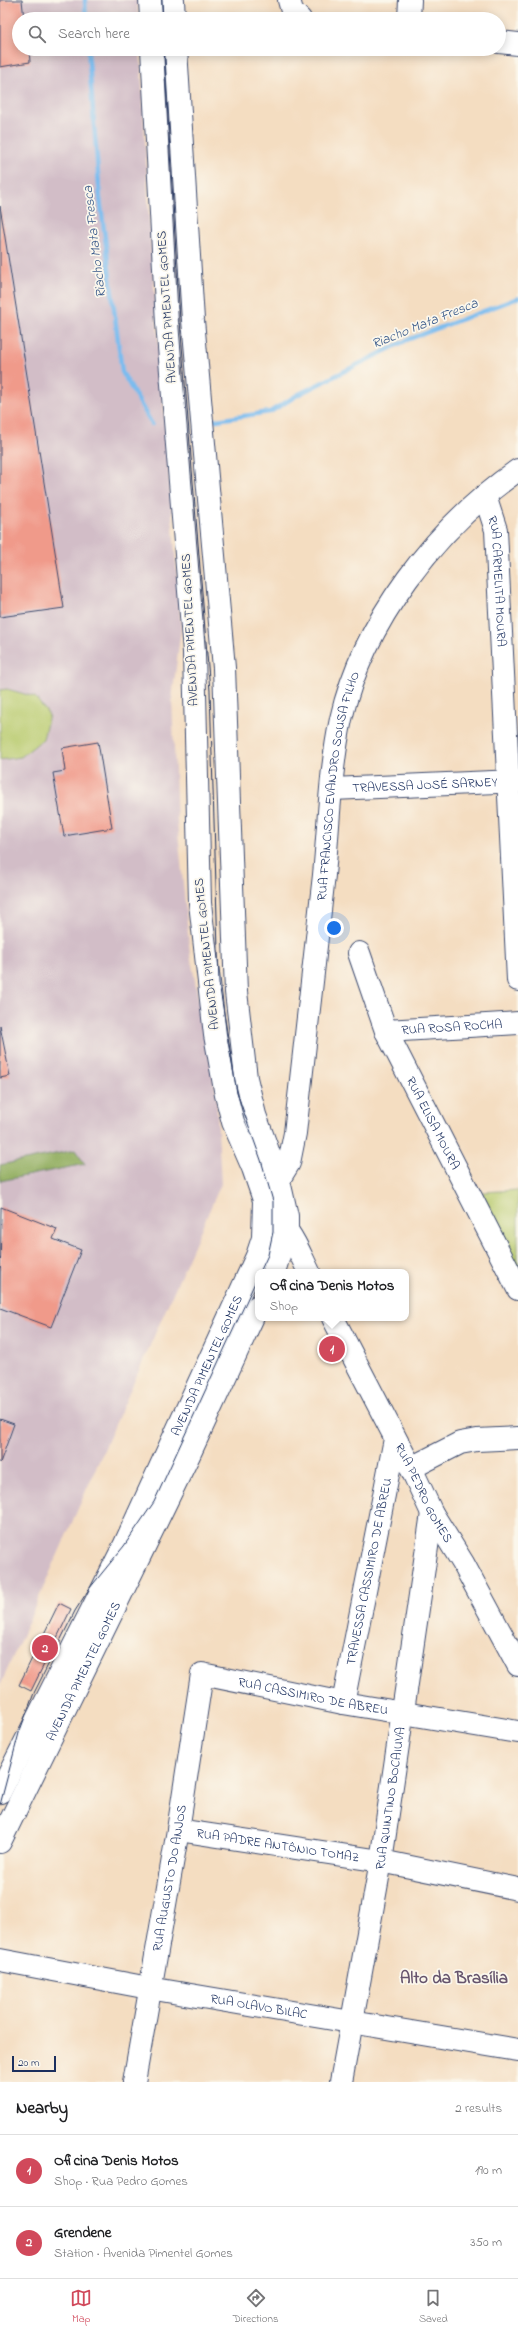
<!DOCTYPE html>
<html lang="en">
<head>
<meta charset="utf-8">
<style>
  :root { --surface:#fff; --page:#f2f2f2; --text:#202124; --muted:#757577; --line:#e0e0e0; --accent:#d1495b }
  body { margin:0; font-family:"Indie Flower",sans-serif; background:var(--page); color:var(--text) }
  .scale { position:absolute; left:12px; bottom:10px; width:44px; box-sizing:border-box; padding-left:4px; border:2px solid #1b2f5e; border-top:0; font-size:11px; line-height:14px; white-space:nowrap; color:#1b2f5e; -webkit-text-stroke:3px #fbf7ec; paint-order:stroke }
  .you { position:absolute; left:334px; top:928px; width:14px; height:14px; margin:-10px; border:3px solid #fff; border-radius:50%; background:#1a73e8; box-shadow:0 0 0 6px #1a73e833 }
  .badge { display:grid; place-items:center; width:26px; height:26px; border-radius:50%; background:var(--accent); color:#fff; font-size:13px; font-weight:700 }
  .pin { position:absolute; translate:-50% -50%; border:2px solid #fff; box-shadow:0 1px 4px #0006 }
  .popup { position:absolute; left:255px; top:1269px; width:154px; height:52px; box-sizing:border-box; display:grid; place-content:center; border-radius:8px; background:var(--surface); filter:drop-shadow(0 1px 3px #0005); font-size:13px; white-space:nowrap; color:var(--muted) }
  .popup b { font-size:15px; color:var(--text) }
  .popup::after { content:''; position:absolute; left:50%; top:100%; margin-left:-8px; border:8px solid transparent; border-top-color:var(--surface) }
  .list { margin:0; padding:0; list-style:none }
  h2 { display:flex; justify-content:space-between; align-items:center; height:52px; margin:0; padding:0 16px; font-size:17px }
  h2 small { font-size:13px; font-weight:400; color:var(--muted) }
  .list li { display:grid; grid-template-columns:26px 1fr auto; gap:12px; align-items:center; box-sizing:border-box; height:72px; padding:0 16px; border-top:1px solid var(--line) }
  .list b { display:block; font-size:15px; white-space:nowrap }
  .list p { margin:0; font-size:13px; white-space:nowrap; color:var(--muted) }
  .list em { font-size:13px; font-style:normal; color:var(--muted) }
  .icon { flex:none; width:22px; height:22px; fill:none; stroke:currentColor; stroke-width:2; stroke-linecap:round; stroke-linejoin:round }
  .map { position:relative; flex:none; width:518px; height:2082px; overflow:hidden }
  .search { position:absolute; background:var(--surface); box-shadow:0 2px 10px #0003; left:12px; right:12px; top:12px; height:44px; display:flex; align-items:center; gap:10px; box-sizing:border-box; padding:0 14px; border-radius:22px; color:var(--muted); font-size:15px }
  .sheet { height:196px; background:var(--surface) }
  nav { display:flex; justify-content:space-around; align-items:center; box-sizing:border-box; height:56px; border-top:1px solid var(--line); background:var(--surface); font-size:11px; color:var(--muted) }
  nav a { display:grid; justify-items:center; gap:2px }
  nav .on { color:var(--accent) }
  .map>svg:first-child { display:block }
  .industrial { fill:#d2bdc7 }
  .green { fill:#b8ca6d; stroke:#6a7c66 }
  .forest { fill:#92ae60; stroke:#566e5f }
  .lines { fill:none; stroke-linecap:round; stroke-linejoin:round }
  .stream { stroke:#7abcef; stroke-width:4.5 }
  .building { fill:#f09a8a }
  .minor-casing { stroke:#3c496d; stroke-width:24 }
  .major-casing { stroke:#3c496d; stroke-width:24 }
  .minor { stroke:#fff; stroke-width:22 }
  .major { stroke:#fff; stroke-width:22 }
  .tram { stroke:#1b2f5e; stroke-width:1 }
  .labels { text-anchor:middle; dominant-baseline:central; stroke-width:3.5; stroke-linejoin:round; paint-order:stroke }
  .street-label { font-size:13px; fill:#1b2f5e; stroke:#fbf7ec }
  .water-label { font-size:14px; font-style:italic; fill:#38598a; stroke:#fbf7ec }
  .district-label { font-size:17px; font-weight:bold; fill:#66546d; stroke:#fbf7ec }
</style>
</head>
<body>
<div class="map">
<svg width="518" height="2082" viewBox="0 0 518 2082">
  <rect width="100%" height="100%" fill="#fbf7ec"/>
  <filter id="ink" filterUnits="userSpaceOnUse"><feTurbulence type="fractalNoise" baseFrequency=".025" numOctaves="2"/><feDisplacementMap in="SourceGraphic" scale="8" xChannelSelector="R" yChannelSelector="G"/><feConvolveMatrix kernelMatrix="1 2 1 2 8 2 1 2 1" color-interpolation-filters="sRGB"/></filter>
  <filter id="wash" filterUnits="userSpaceOnUse"><feTurbulence type="fractalNoise" baseFrequency=".012" numOctaves="4" result="noise"/><feDisplacementMap in="SourceGraphic" scale="16" xChannelSelector="R" yChannelSelector="G"/><feGaussianBlur stdDeviation="0.9" result="paint"/><feColorMatrix in="noise" values="0 0 0 0 0 0 0 0 0 0 0 0 0 0 0 0 0 1.4 0 .05"/><feComposite in="paint" operator="in"/></filter>
  <g filter="url(#wash)">
    <rect width="100%" height="100%" fill="#f4ddc1"/>
    <path class="industrial" d="M0,0H137L138,19H19V49H140L150,237L181,629L172,698L177,822L190,954L216,1093L221,1184L0,1686Z"/>
    <g class="green">
      <path d="M7,689L35,697L49,715L43,739L21,757L0,760V690Z"/>
      <path d="M518,1190V1274L482,1192Z"/>
    </g>
    <path class="forest" d="M75,1150L85,1164L0,1181V1165Z"/>
    <g class="lines">
      <g class="stream">
        <path d="M85,0L86,19"/>
        <path d="M88,49L100,198L122,372L152,424"/>
        <path d="M210,421L270,412L299,394L407,340L518,298"/>
      </g>
    </g>
    <g id="blocks">
      <g class="building">
        <path d="M0,0H22L24,19H19V49H29L30,62L0,67Z"/>
        <path d="M0,206L64,608L0,617Z"/>
        <path d="M98,742L112,828L64,836L53,773L65,771L62,748Z"/>
        <path d="M0,1026L10,1076L0,1078Z"/>
        <path d="M1,1207L57,1229L53,1239L81,1250L51,1327L0,1308Z"/>
        <path d="M0,1419L14,1424L0,1463Z"/>
        <path d="M59,1603L71,1609L31,1691L19,1685Z"/>
      </g>
    </g>
  </g>
  <g filter="url(#ink)">
    <use href="#blocks" fill-opacity="0" stroke="#3c496d" stroke-width="1"/>
    <g class="lines">
      <defs>
        <g id="minor">
          <path d="M289,0L292,11L300,19"/>
          <path d="M409,19L410,0"/>
          <path d="M499,42L518,44"/>
          <path id="s1" d="M485,496L496,530L518,980"/>
          <path id="s2" d="M332,789L518,781"/>
          <path id="s3" d="M359,953L386,1031L518,1289"/>
          <path id="s4" d="M386,1031L518,1023"/>
          <path id="s5" d="M270,1194L289,1163L295,1133C304,1047 315,961 324,875C329,823 330,770 341,719C363,622 437,526 518,470"/>
          <path d="M265,1212C289,1223 298,1250 309,1272"/>
          <path id="s6" d="M333,1318L411,1468L432,1513L463,1563L518,1665"/>
          <path d="M411,1468L460,1443L477,1440L518,1438"/>
          <path id="s7" d="M343,1703L395,1439"/>
          <path id="s8" d="M178,1830L381,1861L518,1889"/>
          <path id="s9" d="M0,1960L149,1988L518,2050"/>
          <path id="s10" d="M134,2082L178,1830L202,1674L343,1703L518,1732"/>
          <path id="s11" d="M341,2082L381,1861L432,1513"/>
        </g>
        <g id="major">
          <path d="M150,0L151,19"/>
          <path d="M173,0L174,19"/>
          <path d="M176,49L193,320L224,668L236,992L246,1078L255,1115L279,1181L287,1216V1229L274,1272"/>
          <path id="s12" d="M0,1792L124,1546L257,1256L263,1238L264,1200L253,1168L233,1122L226,1095L215,1035L200,903L194,652L167,323L152,49"/>
          <path id="s13" d="M0,1842L189,1455L258,1306"/>
        </g>
      </defs>
      <use href="#minor" class="minor-casing"/>
      <use href="#major" class="major-casing"/>
      <use href="#minor" class="minor"/>
      <use href="#major" class="major"/>
      <g class="tram">
        <path d="M162,0L163,19"/>
        <path d="M164,49L180,321L210,691L219,983L237,1093L261,1160L273,1201V1232L268,1255L260,1272"/>
        <path d="M0,1805L19,1733L34,1693L75,1611L89,1589L124,1546L154,1502L258,1276"/>
      </g>
    </g>
  </g>
  <g class="labels">
    <g class="street-label">
      <text transform="translate(167 307) rotate(-94)">AVENIDA PIMENTEL GOMES</text>
      <text stroke="none"><textPath href="#s1" startOffset="87">RUA CARMELITA MOURA</textPath></text>
      <text transform="translate(190 630) rotate(-93)">AVENIDA PIMENTEL GOMES</text>
      <text stroke="none"><textPath href="#s2" startOffset="93">TRAVESSA JOSÉ SARNEY</textPath></text>
      <text stroke="none"><textPath href="#s5" startOffset="417">RUA FRANCISCO EVANDRO SOUSA FILHO</textPath></text>
      <text transform="translate(207 954) rotate(-96)">AVENIDA PIMENTEL GOMES</text>
      <text stroke="none"><textPath href="#s4" startOffset="66">RUA ROSA ROCHA</textPath></text>
      <text stroke="none"><textPath href="#s3" startOffset="186">RUA ELISA MOURA</textPath></text>
      <text stroke="none"><textPath href="#s12" startOffset="474">AVENIDA PIMENTEL GOMES</textPath></text>
      <text stroke="none"><textPath href="#s6" startOffset="197">RUA PEDRO GOMES</textPath></text>
      <text stroke="none"><textPath href="#s7" startOffset="134">TRAVESSA CASSIMIRO DE ABREU</textPath></text>
      <text stroke="none"><textPath href="#s13" startOffset="190">AVENIDA PIMENTEL GOMES</textPath></text>
      <text stroke="none"><textPath href="#s10" startOffset="527">RUA CASSIMIRO DE ABREU</textPath></text>
      <text stroke="none"><textPath href="#s11" startOffset="288">RUA QUINTINO BOCAIUVA</textPath></text>
      <text stroke="none"><textPath href="#s8" startOffset="101">RUA PADRE ANTÔNIO TOMAZ</textPath></text>
      <text stroke="none"><textPath href="#s10" startOffset="207">RUA AUGUSTO DO ANJOS</textPath></text>
      <text stroke="none"><textPath href="#s9" startOffset="263">RUA OLAVO BILAC</textPath></text>
    </g>
    <g class="water-label">
      <text transform="translate(95 242) rotate(-97)">Riacho Mata Fresca</text>
      <text transform="translate(425 324) rotate(-22)">Riacho Mata Fresca</text>
    </g>
    <g class="district-label">
      <text x="454" y="1978">Alto da Brasília</text>
    </g>
  </g>
</svg>
<div class="scale">20 m</div>
<div class="you"></div>
<div class="pin badge" style="left:332px;top:1349px">1</div>
<div class="popup"><b>Oficina Denis Motos</b>Shop</div>
<div class="pin badge" style="left:45px;top:1648px">2</div>
<div class="search"><svg class="icon" aria-label="search" viewBox="0 0 24 24"><circle cx="10" cy="10" r="6"/><path d="M15 15l6 6"/></svg>Search here</div>
</div>
<section class="sheet">
<h2>Nearby<small>2 results</small></h2>
<ul class="list">
<li><span class="badge">1</span><div><b>Oficina Denis Motos</b><p>Shop · Rua Pedro Gomes</p></div><em>190 m</em></li>
<li><span class="badge">2</span><div><b>Grendene</b><p>Station · Avenida Pimentel Gomes</p></div><em>350 m</em></li>
</ul>
</section>
<nav>
<a class="on"><svg class="icon" aria-label="map" viewBox="0 0 24 24"><path d="M3 6l6-2 6 2 6-2v14l-6 2-6-2-6 2zM9 4v14M15 6v14"/></svg>Map</a>
<a><svg class="icon" aria-label="directions" viewBox="0 0 24 24"><path d="M12 3l9 9-9 9-9-9zM9 14v-3h6M13 9l2 2-2 2"/></svg>Directions</a>
<a><svg class="icon" aria-label="saved" viewBox="0 0 24 24"><path d="M7 4h10v16l-5-4-5 4z"/></svg>Saved</a>
</nav>
</body>
</html>
